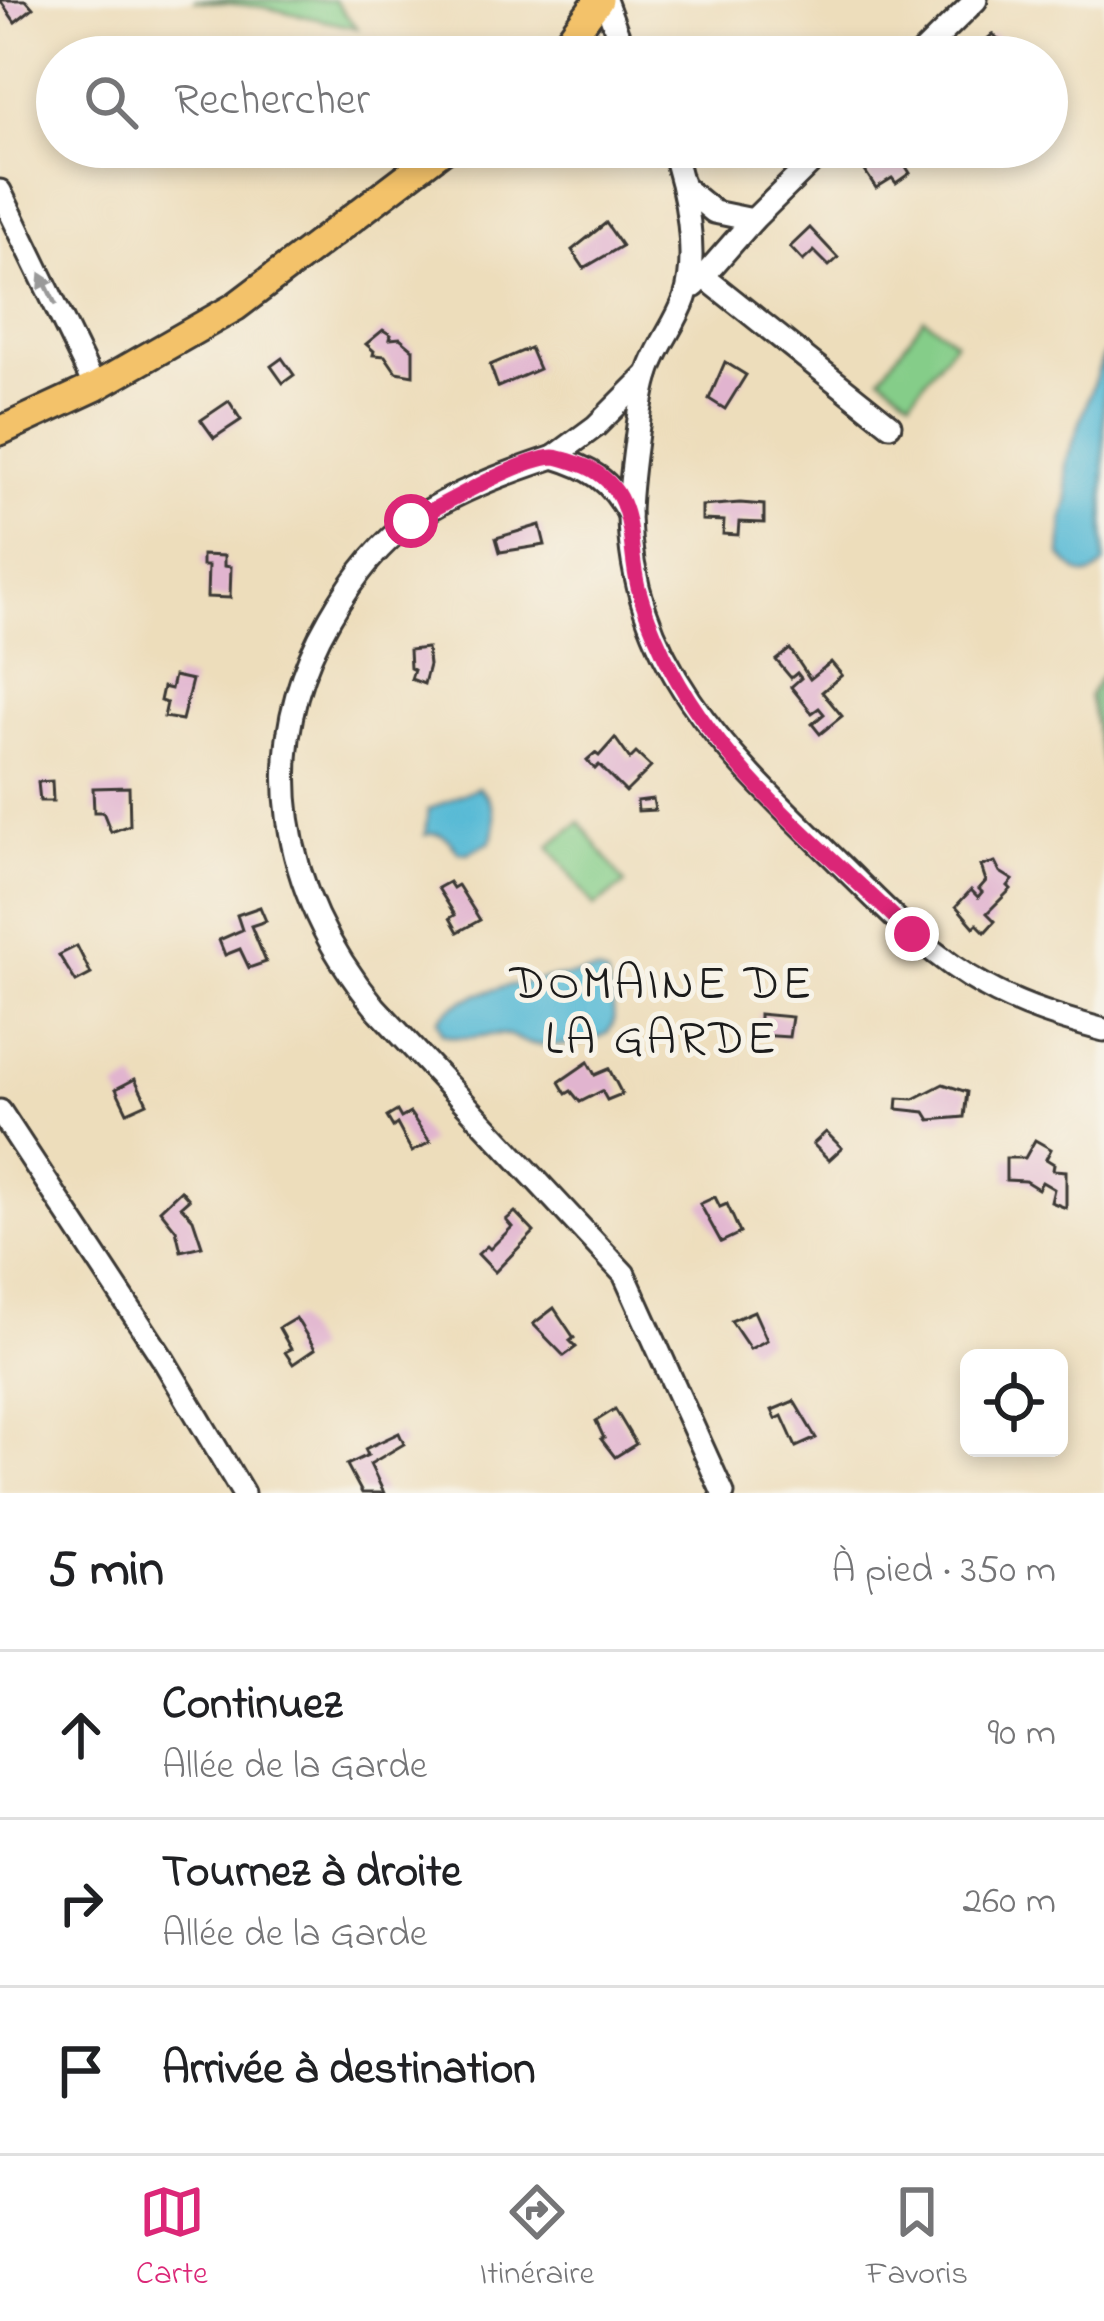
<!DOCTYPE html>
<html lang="fr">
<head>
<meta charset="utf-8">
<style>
  :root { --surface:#fff; --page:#f2f2f2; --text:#202124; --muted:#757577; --line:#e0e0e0; --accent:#db2777 }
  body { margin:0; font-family:"Indie Flower",sans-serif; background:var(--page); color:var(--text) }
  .controls { position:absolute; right:36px; bottom:36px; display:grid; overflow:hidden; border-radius:18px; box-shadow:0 6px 18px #0003 }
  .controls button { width:108px; height:108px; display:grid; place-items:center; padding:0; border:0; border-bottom:3px solid var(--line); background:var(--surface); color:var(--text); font:60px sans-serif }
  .stop { position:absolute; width:36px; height:36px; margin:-27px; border:9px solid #db2777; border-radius:50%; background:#fff }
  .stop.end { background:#db2777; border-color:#fff; box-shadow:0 3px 12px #0008 }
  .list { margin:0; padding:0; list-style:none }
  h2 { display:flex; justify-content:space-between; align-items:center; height:156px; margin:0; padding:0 48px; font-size:51px }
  h2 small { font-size:39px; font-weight:400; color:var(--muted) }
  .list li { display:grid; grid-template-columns:78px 1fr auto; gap:36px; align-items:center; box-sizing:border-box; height:168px; padding:0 48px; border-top:3px solid var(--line) }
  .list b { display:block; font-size:45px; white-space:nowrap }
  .list p { margin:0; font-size:39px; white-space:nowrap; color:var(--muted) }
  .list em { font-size:39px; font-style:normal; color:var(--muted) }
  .icon { flex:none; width:66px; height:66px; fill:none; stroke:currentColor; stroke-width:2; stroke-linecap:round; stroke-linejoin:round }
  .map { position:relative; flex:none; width:1104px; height:1493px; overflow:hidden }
  .search { position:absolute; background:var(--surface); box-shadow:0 6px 18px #0003; left:36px; right:36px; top:36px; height:132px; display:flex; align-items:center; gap:30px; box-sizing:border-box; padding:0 42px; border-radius:66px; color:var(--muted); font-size:45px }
  .sheet { height:660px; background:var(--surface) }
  nav { display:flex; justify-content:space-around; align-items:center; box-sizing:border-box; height:168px; border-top:3px solid var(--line); background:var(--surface); font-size:33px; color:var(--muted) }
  nav a { display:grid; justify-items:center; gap:6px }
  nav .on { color:var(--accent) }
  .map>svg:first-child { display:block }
  .green { fill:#85cd89; stroke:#507452; stroke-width:3 }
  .forest { fill:#6cb075; stroke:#446648; stroke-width:3 }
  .water { fill:#57bad5; stroke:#3a6b78; stroke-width:3 }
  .building { fill:#e1b4cf }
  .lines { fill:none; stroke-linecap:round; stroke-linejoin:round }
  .minor-casing { stroke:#3b3934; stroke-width:27 }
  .major-casing { stroke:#3b3934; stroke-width:33 }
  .minor { stroke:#fff; stroke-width:21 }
  .major { stroke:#f3c26a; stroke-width:27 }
  .oneway { fill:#999 }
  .route { stroke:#db2777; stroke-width:15 }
  .labels { text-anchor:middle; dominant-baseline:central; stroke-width:10; stroke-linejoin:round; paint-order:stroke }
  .quarter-label { font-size:48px; letter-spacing:3px; fill:#1c1c1c; stroke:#f7f3e8 }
</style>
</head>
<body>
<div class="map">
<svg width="1104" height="1493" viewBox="0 0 1104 1493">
  <rect width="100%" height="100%" fill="#f7f3e8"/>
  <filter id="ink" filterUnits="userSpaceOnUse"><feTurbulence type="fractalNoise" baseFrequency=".00833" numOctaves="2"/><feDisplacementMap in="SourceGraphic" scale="24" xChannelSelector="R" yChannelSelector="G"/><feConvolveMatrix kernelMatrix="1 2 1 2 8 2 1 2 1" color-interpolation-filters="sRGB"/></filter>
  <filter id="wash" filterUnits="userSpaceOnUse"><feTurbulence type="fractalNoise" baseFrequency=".004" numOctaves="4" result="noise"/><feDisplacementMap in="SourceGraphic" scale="48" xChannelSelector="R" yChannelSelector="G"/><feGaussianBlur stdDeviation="2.7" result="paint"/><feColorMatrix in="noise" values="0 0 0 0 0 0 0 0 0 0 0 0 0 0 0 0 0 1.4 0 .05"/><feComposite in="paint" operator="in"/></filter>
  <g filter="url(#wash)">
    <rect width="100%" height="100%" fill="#edddbb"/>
    <g class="green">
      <path d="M193,0H334L357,28L263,7Z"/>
      <path d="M924,318L955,341L911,399L881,376Z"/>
      <path d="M580,822L625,884L594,907L549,846Z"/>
    </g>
    <path class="forest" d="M1104,672V772L1089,695Z"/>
    <g class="water">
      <path d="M1104,353V564C1089,585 1075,572 1061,556L1063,519L1068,502L1066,463Z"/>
      <path d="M478,787C493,800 500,824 490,842L468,853L458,852C449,838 442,830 425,835L428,810Z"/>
      <path d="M597,972L607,976C609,989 616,1010 613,1023C608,1047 545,1048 526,1043C525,1042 511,1036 509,1035C486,1032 466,1043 443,1034L438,1020C464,985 555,978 597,972Z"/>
    </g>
    <g id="blocks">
      <g class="building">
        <path d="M0,0H26L33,8L15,22Z"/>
        <path d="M993,34L1013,54L1010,57H981L986,52L980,45Z"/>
        <path d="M896,151L910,173L896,183L892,178L876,188L865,171Z"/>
        <path d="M606,223L622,246L584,268L572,250Z"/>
        <path d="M810,228L838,258L829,266L814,251L803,261L790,247Z"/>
        <path d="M383,330L391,335L390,339L400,338L413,349V375L396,372L385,356L373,355L374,351L366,344Z"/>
        <path d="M530,348L539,369L498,387L490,365Z"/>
        <path d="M282,358L294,375L283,383L271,366Z"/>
        <path d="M725,362L746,375L725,409L709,399Z"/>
        <path d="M229,401L241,420L214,438L201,420Z"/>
        <path d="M740,503L764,505V523L739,522L738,535L723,534L724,521L702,520V506Z"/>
        <path d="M540,525L545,545L500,552L496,538Z"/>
        <path d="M202,555L224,556V566L231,567L230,598L207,597L208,566H202Z"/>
        <path d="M427,648L429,665L424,684L411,679L414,670L410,668L409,650Z"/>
        <path d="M790,649L810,679L831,662L842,675L822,692L842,716L820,734L812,724L824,714L819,708L812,713L791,687L801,678L797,673L791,678L776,660Z"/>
        <path d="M174,676L192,680L182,720L164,717L167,703L160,701L163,687L171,689Z"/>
        <path d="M615,738L630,759L636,753L651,767L626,792L599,765L595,769L587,760L595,753L599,756Z"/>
        <path d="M52,781L53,801H40L38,782Z"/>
        <path d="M129,787L130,825L111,832L103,812H94L93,788Z"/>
        <path d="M653,799L655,810L638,811L637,801Z"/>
        <path d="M995,862L1000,872L1013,880L1008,886L1011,889L987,913L995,921L985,932L977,924L974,927L956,906L971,890L978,897L982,892L979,889L986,881L981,866Z"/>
        <path d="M449,882L453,888L458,885L480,920L458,932L450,918L455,915L438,888Z"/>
        <path d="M260,907L266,921L251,926L266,962L249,968L240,949L225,955L219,940L242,930L237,915Z"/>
        <path d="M77,946L91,974L76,982L59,955Z"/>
        <path d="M759,1014L792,1017L789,1037L759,1035Z"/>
        <path d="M588,1062L595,1075L609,1069L622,1094L607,1100L602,1091L580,1102L571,1091L566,1094L559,1082Z"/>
        <path d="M135,1079L147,1103L127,1112L116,1089Z"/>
        <path d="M943,1084L967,1092L964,1117L930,1120L925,1112L897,1109L898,1098L914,1099Z"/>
        <path d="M397,1111L401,1118L410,1113L430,1142L412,1152L397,1124L393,1127L387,1117Z"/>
        <path d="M826,1132L842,1148L829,1160L813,1144Z"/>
        <path d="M1035,1140L1051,1149L1046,1159L1054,1164L1053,1170L1066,1171V1208L1051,1202L1054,1189L1042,1182L1038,1189L1025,1181L1006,1180V1158H1025Z"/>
        <path d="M181,1190L189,1199L181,1206L193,1219L202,1246L181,1251L176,1230L160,1210Z"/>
        <path d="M715,1197L720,1207L727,1204L740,1233L721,1242L700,1204Z"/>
        <path d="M515,1212L534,1232L495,1272L478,1254L487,1246L490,1249L512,1227L506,1220Z"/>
        <path d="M554,1308L574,1338L570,1341L576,1347L564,1356L533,1324Z"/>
        <path d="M754,1311L767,1340L750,1349L731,1321Z"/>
        <path d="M296,1318L315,1349L293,1364L285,1352L291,1349L279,1328Z"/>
        <path d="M794,1401L816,1438L796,1447L782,1416L776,1419L772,1410Z"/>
        <path d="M615,1409L636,1444L615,1457L601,1439L604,1438L596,1421Z"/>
        <path d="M399,1433L404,1444L370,1464L384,1493H362L347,1465L368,1455L365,1449Z"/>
      </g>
    </g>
  </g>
  <g filter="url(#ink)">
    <use href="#blocks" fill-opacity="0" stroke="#3b3934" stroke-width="3"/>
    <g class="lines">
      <defs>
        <g id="minor">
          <path d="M605,0L626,57"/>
          <path d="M577,32L596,57"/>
          <path d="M918,57L976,0"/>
          <path d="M671,147C686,188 699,256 685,298C676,324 657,346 649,372C640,396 629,490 629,516C631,669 739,765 839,863C884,907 929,956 985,986C1022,1007 1063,1019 1104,1030"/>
          <path d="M686,189L714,212L753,220"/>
          <path d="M0,191L95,387"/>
          <path d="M703,276L890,425"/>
          <path d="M695,286L753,220L827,147"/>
          <path d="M554,457C506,473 454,492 412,521C379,543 350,583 330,618C253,751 281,892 375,1007L624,1274L723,1493"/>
          <path d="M629,515C611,480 590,468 554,457L596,426L648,374"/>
          <path d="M0,1111L163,1359L243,1493"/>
        </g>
        <g id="major">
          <path d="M556,57L599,0"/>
          <path d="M0,431L95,387L235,307L446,147"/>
        </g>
      </defs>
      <use href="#minor" class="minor-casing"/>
      <use href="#major" class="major-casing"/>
      <use href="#minor" class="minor"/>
      <use href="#major" class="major"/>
    </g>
    <defs><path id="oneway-solid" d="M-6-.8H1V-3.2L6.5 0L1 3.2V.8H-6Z" transform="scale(3)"/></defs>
    <use class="oneway" href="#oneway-solid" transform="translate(48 289) rotate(-116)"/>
  </g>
  <g class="lines" filter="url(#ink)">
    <path class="route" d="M411,521C443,505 520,459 553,457C561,457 579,464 587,467C638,491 627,542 638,587C644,609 654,634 664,655C717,767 825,849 912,934"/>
  </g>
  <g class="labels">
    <g class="quarter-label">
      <text x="662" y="986">DOMAINE DE<tspan x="662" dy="55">LA GARDE</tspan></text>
    </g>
  </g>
</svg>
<div class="controls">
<button><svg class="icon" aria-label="locate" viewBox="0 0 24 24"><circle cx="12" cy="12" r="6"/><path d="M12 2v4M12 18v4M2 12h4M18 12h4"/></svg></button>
</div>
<div class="stop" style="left:411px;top:521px"></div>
<div class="stop end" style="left:912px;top:934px"></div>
<div class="search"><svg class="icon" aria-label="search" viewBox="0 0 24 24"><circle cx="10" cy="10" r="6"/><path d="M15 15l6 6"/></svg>Rechercher</div>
</div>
<section class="sheet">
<h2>5 min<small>À pied · 350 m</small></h2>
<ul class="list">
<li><svg class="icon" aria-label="ahead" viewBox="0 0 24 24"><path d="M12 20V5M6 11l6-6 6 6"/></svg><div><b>Continuez</b><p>Allée de la Garde</p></div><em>90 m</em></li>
<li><svg class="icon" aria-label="right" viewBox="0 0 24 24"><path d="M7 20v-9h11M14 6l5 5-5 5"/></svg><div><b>Tournez à droite</b><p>Allée de la Garde</p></div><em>260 m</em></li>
<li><svg class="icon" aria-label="arrive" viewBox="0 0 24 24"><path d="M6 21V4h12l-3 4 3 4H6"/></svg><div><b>Arrivée à destination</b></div></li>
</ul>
</section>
<nav>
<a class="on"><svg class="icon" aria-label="map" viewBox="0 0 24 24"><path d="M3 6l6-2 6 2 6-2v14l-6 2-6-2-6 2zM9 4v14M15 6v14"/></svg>Carte</a>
<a><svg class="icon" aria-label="directions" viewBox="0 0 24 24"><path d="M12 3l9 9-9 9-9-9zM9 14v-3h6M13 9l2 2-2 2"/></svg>Itinéraire</a>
<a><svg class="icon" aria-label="saved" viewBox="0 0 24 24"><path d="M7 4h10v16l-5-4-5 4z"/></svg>Favoris</a>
</nav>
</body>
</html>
